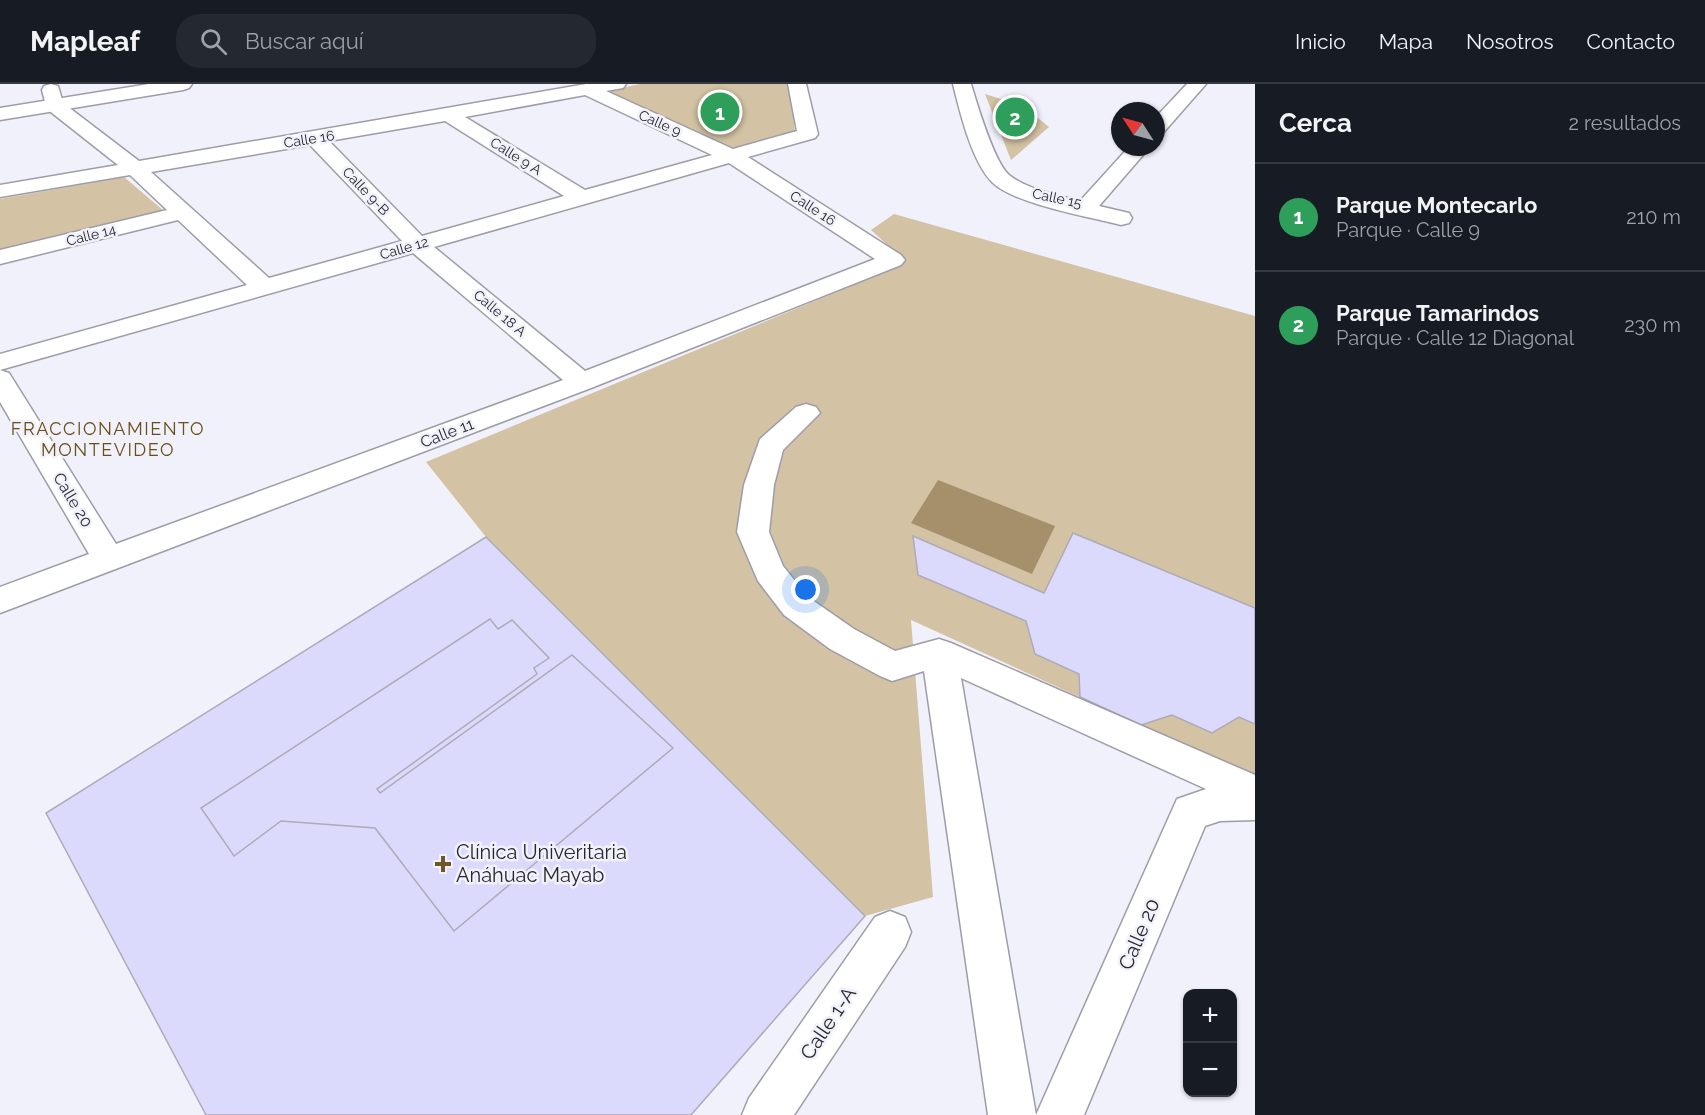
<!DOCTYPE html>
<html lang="es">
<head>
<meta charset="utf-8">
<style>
  :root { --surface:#171b24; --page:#242831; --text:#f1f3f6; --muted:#9ea1a6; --line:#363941; --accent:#b7ad99 }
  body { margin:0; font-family:Raleway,sans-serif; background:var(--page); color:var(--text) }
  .controls { position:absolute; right:18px; bottom:18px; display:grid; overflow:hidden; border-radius:12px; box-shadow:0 2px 4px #0004 }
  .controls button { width:54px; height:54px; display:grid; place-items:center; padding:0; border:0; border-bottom:2px solid var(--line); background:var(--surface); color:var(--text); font:30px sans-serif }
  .compass { position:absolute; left:1111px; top:18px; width:54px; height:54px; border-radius:50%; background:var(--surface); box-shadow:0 2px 4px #0004; rotate:306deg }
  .you { position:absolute; left:806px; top:506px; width:21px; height:21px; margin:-15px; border:4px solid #fff; border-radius:50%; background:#1a73e8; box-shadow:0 0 0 9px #1a73e833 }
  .badge { display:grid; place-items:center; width:39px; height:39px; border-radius:50%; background:var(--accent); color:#fff; font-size:20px; font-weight:700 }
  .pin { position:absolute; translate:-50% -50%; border:3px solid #fff; box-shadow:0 2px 6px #0006 }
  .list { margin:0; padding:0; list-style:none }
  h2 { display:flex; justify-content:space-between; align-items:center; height:78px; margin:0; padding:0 24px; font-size:26px }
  h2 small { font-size:20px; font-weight:400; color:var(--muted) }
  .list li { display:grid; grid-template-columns:39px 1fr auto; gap:18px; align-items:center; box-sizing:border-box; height:108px; padding:0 24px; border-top:2px solid var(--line) }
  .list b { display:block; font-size:22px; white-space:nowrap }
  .list p { margin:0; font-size:20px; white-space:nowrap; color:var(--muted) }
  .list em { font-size:20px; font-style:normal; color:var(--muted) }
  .icon { flex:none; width:33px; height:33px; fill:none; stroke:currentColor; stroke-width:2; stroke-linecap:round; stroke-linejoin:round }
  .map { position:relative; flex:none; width:1255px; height:1031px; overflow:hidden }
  header { display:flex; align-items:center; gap:36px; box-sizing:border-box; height:84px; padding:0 30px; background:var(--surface); border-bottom:2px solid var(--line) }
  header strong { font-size:28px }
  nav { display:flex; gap:33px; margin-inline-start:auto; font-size:21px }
  .search { width:420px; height:54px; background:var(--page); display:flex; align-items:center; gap:15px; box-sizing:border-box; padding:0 21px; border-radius:24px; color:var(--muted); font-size:22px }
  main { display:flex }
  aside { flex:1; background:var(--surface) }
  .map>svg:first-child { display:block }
  .green { fill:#d3c2a3 }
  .water { fill:#a5906b }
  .building { fill:#dcdafc; stroke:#acabb7; stroke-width:1.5 }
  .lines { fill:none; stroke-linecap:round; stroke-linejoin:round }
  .minor-casing { stroke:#9d9da8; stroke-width:3 }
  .major-casing { stroke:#9d9da8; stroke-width:3 }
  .minor { fill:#fff; fill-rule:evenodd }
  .major { fill:#fff; fill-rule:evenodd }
  .poi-dot { fill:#705728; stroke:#f1f1fc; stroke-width:2 }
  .labels { text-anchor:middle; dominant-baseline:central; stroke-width:5; stroke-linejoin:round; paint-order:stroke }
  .far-street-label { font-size:14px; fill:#28272c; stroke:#f1f1fc }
  .street-label { font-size:16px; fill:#28272c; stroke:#f1f1fc }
  .neighbourhood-label { font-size:18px; letter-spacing:1.5px; fill:#694e15; stroke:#f1f1fc }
  .near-poi-label { font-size:20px; fill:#28272c; stroke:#f1f1fc; text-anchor:start }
  .near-street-label { font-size:20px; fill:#28272c; stroke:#f1f1fc }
</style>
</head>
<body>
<header>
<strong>Mapleaf</strong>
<div class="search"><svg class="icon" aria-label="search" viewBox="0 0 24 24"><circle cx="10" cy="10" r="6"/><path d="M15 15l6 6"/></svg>Buscar aquí</div>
<nav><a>Inicio</a><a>Mapa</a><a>Nosotros</a><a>Contacto</a></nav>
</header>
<main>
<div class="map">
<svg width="1255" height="1031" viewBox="0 0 1255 1031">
  <rect width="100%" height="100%" fill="#f1f1fc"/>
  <g class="green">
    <path d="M640,0H790L795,49L735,68L601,8Z"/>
    <path d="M985,10L1023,22L1049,43L1011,76Z"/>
    <path d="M124,93L164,127L0,166V115Z"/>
    <path d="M894,130L1255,232V693L911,536L933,813L865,832L486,453L426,378L880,190L892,175L893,166L871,146Z"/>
  </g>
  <path class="water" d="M938,396L1055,442L1032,490L911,439Z"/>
  <g class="building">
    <path d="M1073,449L1255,524V640L1239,633L1212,649L1172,631L1141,641L1080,613L1079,590L1035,570L1026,537L918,491L913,452L1044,509Z"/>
    <path d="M486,453L865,832L691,1031H206L46,729Z"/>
    <path d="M490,535L498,545L512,536L549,574L534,584L537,590L377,705L380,709L572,571L673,664L454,847L375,744L281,737L234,772L201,724Z"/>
  </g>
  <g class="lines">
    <defs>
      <g id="minor">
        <path d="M51,0L58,2L63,19L139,77L586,0H626L623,4L606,7L733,65L797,47L788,0H806L818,50L815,54L748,73L901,171L905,176L901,181L591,304L0,529V503L89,470L0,318V286L9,289L116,460L563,296L413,169L0,286V270L247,201L178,136L0,180V166L167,126L130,91L0,113V101L118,81L47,25L42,6L44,2ZM585,11L712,71L585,106L465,33ZM445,37L564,112L422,152L329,57ZM310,61L402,157L269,194L151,88ZM729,79L875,175L585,287L434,163Z"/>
        <path d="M953,0H971C977,20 994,78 1009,91C1028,106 1057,111 1080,117L1129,63H1150L1099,122L1129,129L1132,134L1129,139L1121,141C1090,133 1015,120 993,99C972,79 960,28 953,0Z"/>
        <path d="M1187,0H1206L1163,49L1156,51V33Z"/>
        <path d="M806,320L816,323L820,329L783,366L774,401L769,448L783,482L808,513L854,545L895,567L939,555L951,559L1255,691V736L1220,737L1205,742L1084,1031H1036L1177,715L1206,705L961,594L1036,1031H988L924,587L892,597L880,592L830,565L784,531L758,497L737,448L744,401L760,355L796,323Z"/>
        <path d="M890,827L905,833L911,848L905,863L794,1031H742L749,1014L875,833Z"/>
      </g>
      <path id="major" d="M149,0H192L189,4L183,6L0,36V24Z"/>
    </defs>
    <use href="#minor" class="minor-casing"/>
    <use href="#major" class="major-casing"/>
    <use href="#minor" class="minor"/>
    <use href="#major" class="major"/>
  </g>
  <path class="poi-dot" d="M440 771h6v6h6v6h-6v6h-6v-6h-6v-6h6z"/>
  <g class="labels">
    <g class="far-street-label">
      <text transform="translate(660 39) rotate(24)">Calle 9</text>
      <text transform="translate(309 55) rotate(-9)">Calle 16</text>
      <text transform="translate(516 72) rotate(32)">Calle 9 A</text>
      <text transform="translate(366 107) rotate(46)">Calle 9-B</text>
      <text transform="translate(1057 114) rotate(12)">Calle 15</text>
      <text transform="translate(813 124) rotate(33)">Calle 16</text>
      <text transform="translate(91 151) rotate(-14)">Calle 14</text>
      <text transform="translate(404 164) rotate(-16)">Calle 12</text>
      <text transform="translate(500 229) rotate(40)">Calle 18 A</text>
    </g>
    <g class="street-label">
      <text transform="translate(447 349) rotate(-21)">Calle 11</text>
      <text transform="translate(73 416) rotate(59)">Calle 20</text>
    </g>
    <g class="neighbourhood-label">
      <text x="108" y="344">FRACCIONAMIENTO<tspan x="108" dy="21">MONTEVIDEO</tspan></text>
    </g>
    <g class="near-poi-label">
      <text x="456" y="768">Clínica Univeritaria<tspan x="456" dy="23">Anáhuac Mayab</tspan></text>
    </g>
    <g class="near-street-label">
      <text transform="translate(1139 850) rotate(-67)">Calle 20</text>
      <text transform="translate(828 939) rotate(-56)">Calle 1-A</text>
    </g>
  </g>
</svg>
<div class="controls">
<button>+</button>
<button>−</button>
</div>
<svg class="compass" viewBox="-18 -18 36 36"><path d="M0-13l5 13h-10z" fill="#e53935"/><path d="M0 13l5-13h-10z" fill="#9ea1a6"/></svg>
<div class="you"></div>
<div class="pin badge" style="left:720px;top:28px;background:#2e9e5b">1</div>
<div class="pin badge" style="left:1015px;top:33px;background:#2e9e5b">2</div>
</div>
<aside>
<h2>Cerca<small>2 resultados</small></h2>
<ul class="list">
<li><span class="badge" style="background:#2e9e5b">1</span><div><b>Parque Montecarlo</b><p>Parque · Calle 9</p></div><em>210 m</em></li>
<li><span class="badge" style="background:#2e9e5b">2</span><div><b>Parque Tamarindos</b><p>Parque · Calle 12 Diagonal</p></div><em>230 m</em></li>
</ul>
</aside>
</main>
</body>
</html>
